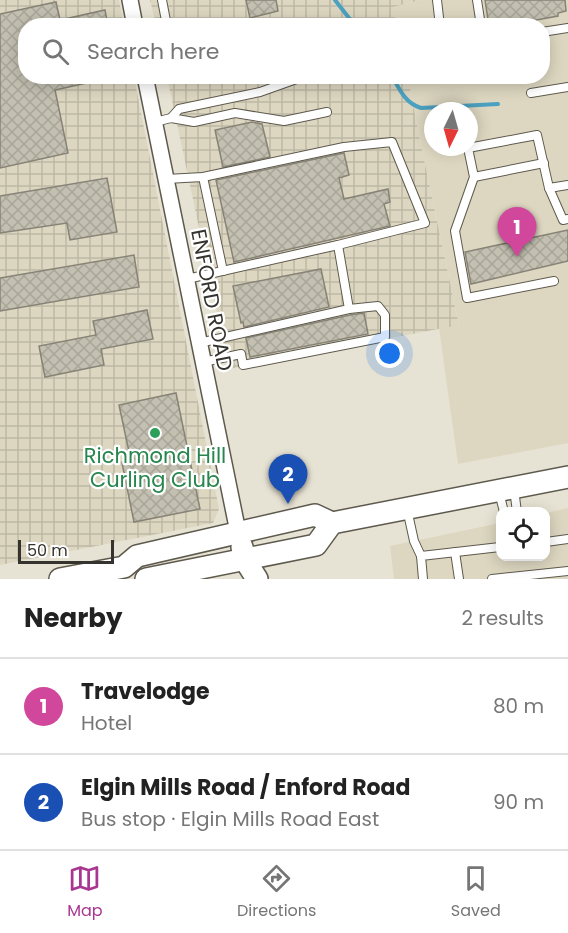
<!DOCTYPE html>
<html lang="en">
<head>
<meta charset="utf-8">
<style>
  :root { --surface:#fff; --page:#f2f2f2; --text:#222; --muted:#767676; --line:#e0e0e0; --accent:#a93792 }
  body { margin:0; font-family:Poppins,sans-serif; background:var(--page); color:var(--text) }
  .controls { position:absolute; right:18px; bottom:18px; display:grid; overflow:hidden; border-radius:12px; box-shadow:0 3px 15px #0003 }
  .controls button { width:54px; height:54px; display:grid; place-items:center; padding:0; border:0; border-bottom:2px solid var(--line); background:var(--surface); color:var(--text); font:30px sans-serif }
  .compass { position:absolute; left:424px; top:102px; width:54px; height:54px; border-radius:50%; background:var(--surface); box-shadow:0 3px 15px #0003; rotate:185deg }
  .scale { position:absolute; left:18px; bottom:15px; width:96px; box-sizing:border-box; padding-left:6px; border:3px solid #35332d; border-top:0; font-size:16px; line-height:21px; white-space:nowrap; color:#35332d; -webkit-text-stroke:4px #fff; paint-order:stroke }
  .you { position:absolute; left:390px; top:354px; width:21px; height:21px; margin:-15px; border:4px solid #fff; border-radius:50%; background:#1a73e8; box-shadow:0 0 0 9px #1a73e833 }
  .badge { display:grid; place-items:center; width:39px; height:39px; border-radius:50%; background:var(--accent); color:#fff; font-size:20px; font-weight:700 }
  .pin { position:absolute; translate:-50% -50px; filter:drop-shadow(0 2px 3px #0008) }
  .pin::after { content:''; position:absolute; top:32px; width:21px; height:18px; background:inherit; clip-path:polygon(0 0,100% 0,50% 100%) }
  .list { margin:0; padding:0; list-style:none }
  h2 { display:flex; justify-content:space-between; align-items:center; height:78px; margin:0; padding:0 24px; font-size:26px }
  h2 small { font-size:20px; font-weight:400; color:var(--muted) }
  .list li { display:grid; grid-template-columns:39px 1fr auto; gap:18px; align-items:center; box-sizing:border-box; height:96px; padding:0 24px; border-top:2px solid var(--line) }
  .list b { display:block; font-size:22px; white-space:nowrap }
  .list p { margin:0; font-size:20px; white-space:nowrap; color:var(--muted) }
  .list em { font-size:20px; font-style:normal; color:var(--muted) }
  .icon { flex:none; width:33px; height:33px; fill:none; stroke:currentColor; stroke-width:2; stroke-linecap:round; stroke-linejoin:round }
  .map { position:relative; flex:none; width:568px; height:579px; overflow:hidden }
  .search { position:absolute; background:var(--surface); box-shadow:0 3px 15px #0003; left:18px; right:18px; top:18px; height:66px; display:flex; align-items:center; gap:15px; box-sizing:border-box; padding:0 21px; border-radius:24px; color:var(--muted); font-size:22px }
  .sheet { height:270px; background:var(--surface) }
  nav { display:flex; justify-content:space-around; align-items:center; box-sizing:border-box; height:84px; border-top:2px solid var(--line); background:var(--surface); font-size:16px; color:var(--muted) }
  nav a { display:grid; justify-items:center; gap:3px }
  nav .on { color:var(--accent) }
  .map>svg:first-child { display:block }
  .built { fill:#ddd7c1; fill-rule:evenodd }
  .industrial { fill:url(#industrial-grid) }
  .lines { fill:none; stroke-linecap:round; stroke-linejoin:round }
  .stream { stroke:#4ca1c1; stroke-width:4 }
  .building { fill:url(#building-cross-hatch); stroke:#878376; stroke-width:1.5 }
  .lane-casing { stroke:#5d594d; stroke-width:10 }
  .street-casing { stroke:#5d594d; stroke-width:18 }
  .secondary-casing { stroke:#5d594d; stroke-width:24 }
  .lane { stroke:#fff; stroke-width:8 }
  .street { stroke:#fff; stroke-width:15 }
  .secondary { stroke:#fff; stroke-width:21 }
  .leisure-dot { fill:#2e9e5b; stroke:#fff; stroke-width:2 }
  .labels { text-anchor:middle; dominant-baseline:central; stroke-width:4.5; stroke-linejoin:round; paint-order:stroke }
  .street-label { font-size:21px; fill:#35332d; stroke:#fff }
  .leisure-label { font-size:21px; fill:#27864d; stroke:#fff }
</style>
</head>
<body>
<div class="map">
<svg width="568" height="579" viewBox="0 0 568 579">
  <defs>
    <pattern id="industrial-grid" width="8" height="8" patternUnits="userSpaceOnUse" patternTransform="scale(1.5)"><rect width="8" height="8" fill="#ddd7c1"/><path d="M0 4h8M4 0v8" fill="none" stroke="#beb9a6"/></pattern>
    <pattern id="building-cross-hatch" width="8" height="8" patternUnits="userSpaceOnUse" patternTransform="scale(1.5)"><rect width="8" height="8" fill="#c3c0b1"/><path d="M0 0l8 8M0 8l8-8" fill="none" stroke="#a8a599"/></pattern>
  </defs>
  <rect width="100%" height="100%" fill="#e7e3d4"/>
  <g class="built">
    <path d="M421,0H568V443L458,464L439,328L459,324L418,131L408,77L542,76V26L397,25L392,7ZM433,111H469V147H433Z"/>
    <path d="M568,508V579H394L390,546L500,523V556H546V513Z"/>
  </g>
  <g class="industrial">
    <path d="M0,0H119L124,25L26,26V76L134,77L219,509L213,523L0,565Z"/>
    <path d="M150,0H421L393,7L397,26L156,25Z"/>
    <path d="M167,77H408L418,131L459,325L229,369Z"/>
  </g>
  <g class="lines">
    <g class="stream">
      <path d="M335,0L349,18L359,26"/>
      <path d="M392,76C400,90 405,103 421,108L498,104"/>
    </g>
  </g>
  <g class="building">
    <path d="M246,0H276L278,11L250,18Z"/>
    <path d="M485,0H565L566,11L558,13V16L536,20L537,23L520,26H489Z"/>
    <path d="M56,2L60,20L105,10L108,26H26V76H96V81L55,90L68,153L0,168V14Z"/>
    <path d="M252,122L262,124L270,157L223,167L215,130Z"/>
    <path d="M344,153L349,175L339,178L344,199L388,189L390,202L384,204L390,226L234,262L216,180Z"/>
    <path d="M107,178L117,232L70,240L67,223L0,233V196Z"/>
    <path d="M568,230V261L471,284L465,252Z"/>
    <path d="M134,255L139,287L0,311V278Z"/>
    <path d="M321,269L329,307L244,327L243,322L241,323L233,286Z"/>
    <path d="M147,310L153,339L101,349L104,365L45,377L39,346L96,335L93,321Z"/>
    <path d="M364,313L368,334L250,357L246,338L350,315Z"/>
    <path d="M176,393L200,509L134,522L122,463L131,461L119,405Z"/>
  </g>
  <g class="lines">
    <defs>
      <g id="lane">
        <path d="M162,0L167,26"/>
        <path d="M437,0L440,26"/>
        <path d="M477,0L481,26"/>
        <path d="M542,32L568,28"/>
        <path d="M531,93L568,87"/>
        <path d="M171,118L179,109L260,92L305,76"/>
        <path d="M155,122L171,118L194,122L235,113L284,121L327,112"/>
        <path d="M203,177L223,271"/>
        <path d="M474,177L544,163"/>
        <path d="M166,179L203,177L344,147L392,142L425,223L338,245L187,279"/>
        <path d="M549,188L563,220L568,219"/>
        <path d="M554,281L467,298L455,231L474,177L468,148L537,135L549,188L568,185"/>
        <path d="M199,343L349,309L338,245"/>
        <path d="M203,362L241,354L243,365L385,337V315L378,306L349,309"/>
        <path d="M514,489L517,512"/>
        <path d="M499,492L504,512"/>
        <path d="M407,509L414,541L421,556"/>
        <path d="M546,542L568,539"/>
        <path d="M455,552L459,579"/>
        <path d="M423,579L421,556L500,547"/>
        <path d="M492,579L568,571"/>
      </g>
      <g id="street">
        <path d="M130,0L135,26"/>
        <path d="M145,76L238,532"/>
      </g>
      <g id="secondary">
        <path d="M242,547L245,560L257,579"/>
        <path d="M60,579L124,567L137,556L315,515L332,523L568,477"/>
        <path d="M146,579L316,545L332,523"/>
      </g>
    </defs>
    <use href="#lane" class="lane-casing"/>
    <use href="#street" class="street-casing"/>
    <use href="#secondary" class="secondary-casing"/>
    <use href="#lane" class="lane"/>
    <use href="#street" class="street"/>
    <use href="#secondary" class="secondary"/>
  </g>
  <circle class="leisure-dot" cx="155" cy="433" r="6"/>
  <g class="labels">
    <g class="street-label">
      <text transform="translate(212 300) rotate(79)">ENFORD ROAD</text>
    </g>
    <g class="leisure-label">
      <text x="155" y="455">Richmond Hill<tspan x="155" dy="24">Curling Club</tspan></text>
    </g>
  </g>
</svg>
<div class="controls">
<button><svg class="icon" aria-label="locate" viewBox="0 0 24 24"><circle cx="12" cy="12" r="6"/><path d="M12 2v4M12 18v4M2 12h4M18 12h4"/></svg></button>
</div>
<svg class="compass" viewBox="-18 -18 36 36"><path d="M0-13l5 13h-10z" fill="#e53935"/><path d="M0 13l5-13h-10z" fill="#767676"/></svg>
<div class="scale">50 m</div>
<div class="you"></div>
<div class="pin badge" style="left:517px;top:257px;background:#d1479c">1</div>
<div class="pin badge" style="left:288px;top:504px;background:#1a4fb4">2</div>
<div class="search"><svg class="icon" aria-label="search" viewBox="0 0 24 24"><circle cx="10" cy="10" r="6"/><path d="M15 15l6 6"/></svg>Search here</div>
</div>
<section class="sheet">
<h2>Nearby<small>2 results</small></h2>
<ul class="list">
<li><span class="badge" style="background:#d1479c">1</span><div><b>Travelodge</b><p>Hotel</p></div><em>80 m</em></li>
<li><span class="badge" style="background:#1a4fb4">2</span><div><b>Elgin Mills Road / Enford Road</b><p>Bus stop · Elgin Mills Road East</p></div><em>90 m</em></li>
</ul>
</section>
<nav>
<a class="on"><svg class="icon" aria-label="map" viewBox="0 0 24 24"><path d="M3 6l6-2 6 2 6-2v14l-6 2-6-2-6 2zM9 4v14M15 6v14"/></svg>Map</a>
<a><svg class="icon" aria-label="directions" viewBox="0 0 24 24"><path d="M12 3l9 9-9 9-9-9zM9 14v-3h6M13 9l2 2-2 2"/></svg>Directions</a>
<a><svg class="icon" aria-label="saved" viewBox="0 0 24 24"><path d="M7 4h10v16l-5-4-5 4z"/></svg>Saved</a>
</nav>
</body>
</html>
